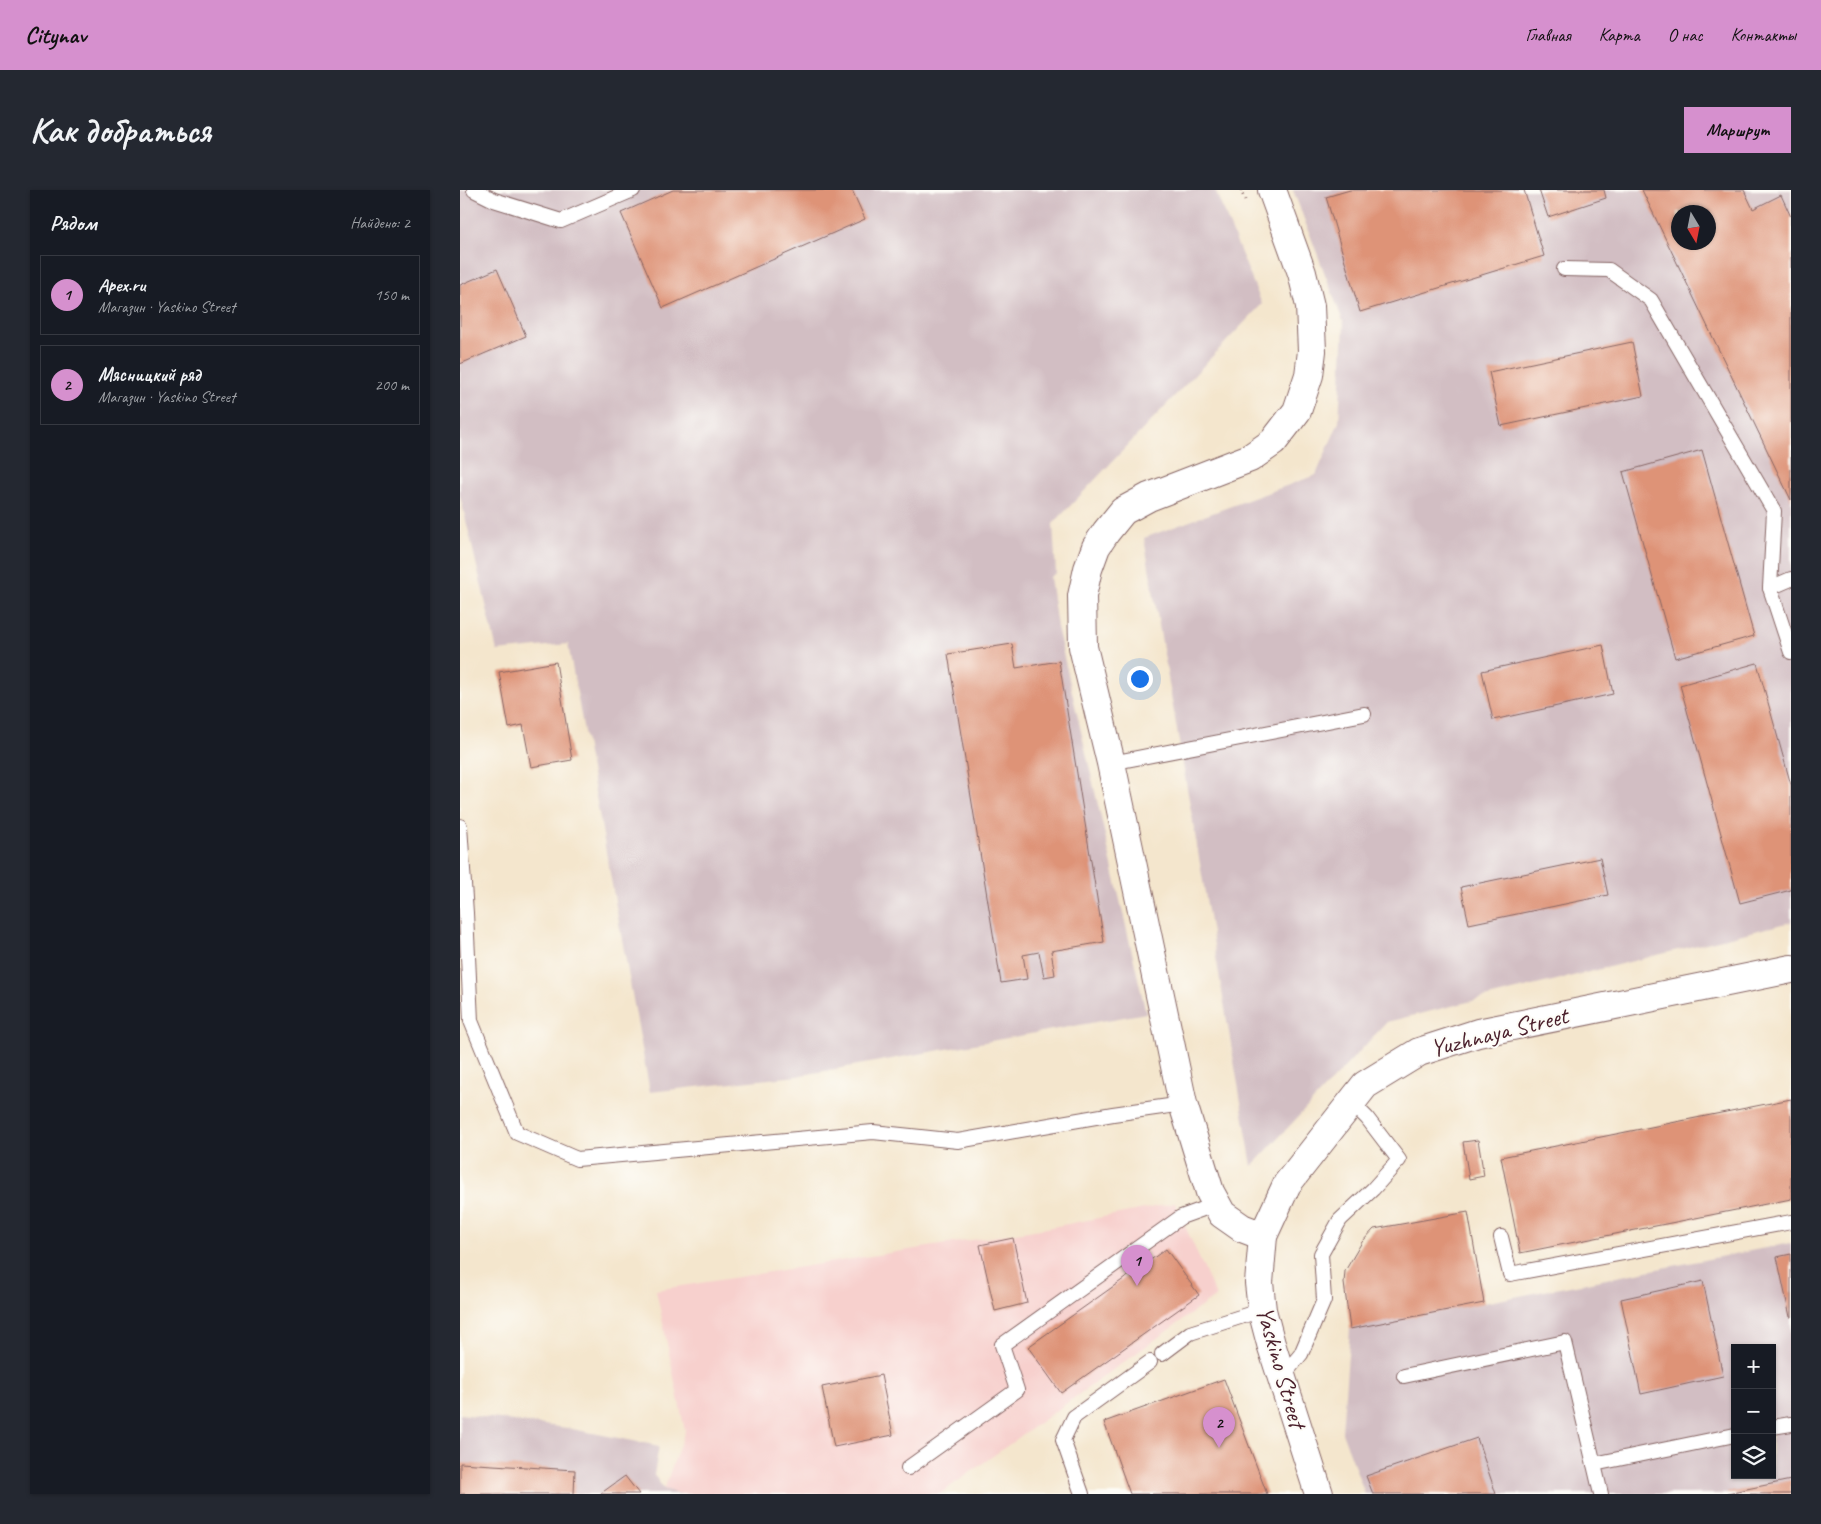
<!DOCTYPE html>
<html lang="ru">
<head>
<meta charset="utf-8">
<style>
  :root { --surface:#171b24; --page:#242831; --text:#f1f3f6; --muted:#9ea1a6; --line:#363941; --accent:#d690ce }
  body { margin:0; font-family:Caveat,sans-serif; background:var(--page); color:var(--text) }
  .controls { position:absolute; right:15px; bottom:15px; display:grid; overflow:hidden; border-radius:0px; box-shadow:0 1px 4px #0004 }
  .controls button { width:45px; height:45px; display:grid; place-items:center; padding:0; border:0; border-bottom:1px solid var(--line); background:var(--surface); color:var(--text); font:25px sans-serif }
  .compass { position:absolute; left:1211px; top:15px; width:45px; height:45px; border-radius:50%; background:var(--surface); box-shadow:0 1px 4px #0004; rotate:170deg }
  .you { position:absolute; left:679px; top:488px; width:18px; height:18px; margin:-12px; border:4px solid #fff; border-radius:50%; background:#1a73e8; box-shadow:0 0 0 8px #1a73e833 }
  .badge { display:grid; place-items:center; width:32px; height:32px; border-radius:50%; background:var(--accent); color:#111; font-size:16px; font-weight:700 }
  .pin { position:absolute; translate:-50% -41px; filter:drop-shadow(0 1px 2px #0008) }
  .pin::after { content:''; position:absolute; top:26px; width:18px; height:15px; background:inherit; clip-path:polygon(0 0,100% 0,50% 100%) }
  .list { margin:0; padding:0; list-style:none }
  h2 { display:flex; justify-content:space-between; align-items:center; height:65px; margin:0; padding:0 20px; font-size:21px }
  h2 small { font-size:16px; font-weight:400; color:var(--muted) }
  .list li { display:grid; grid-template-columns:32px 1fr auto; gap:15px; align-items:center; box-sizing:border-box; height:80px; margin:0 10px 10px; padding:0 10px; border:1px solid var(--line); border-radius:0px }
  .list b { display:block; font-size:19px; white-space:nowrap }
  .list p { margin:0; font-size:16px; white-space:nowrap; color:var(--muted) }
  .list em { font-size:16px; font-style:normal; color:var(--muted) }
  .icon { flex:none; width:28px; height:28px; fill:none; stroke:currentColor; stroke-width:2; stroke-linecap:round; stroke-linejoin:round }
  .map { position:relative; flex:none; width:1331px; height:1304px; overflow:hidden; border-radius:0px }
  header { display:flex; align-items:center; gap:30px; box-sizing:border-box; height:70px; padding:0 25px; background:var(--accent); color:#111 }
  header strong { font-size:24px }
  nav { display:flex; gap:28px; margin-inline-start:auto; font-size:18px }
  .intro { display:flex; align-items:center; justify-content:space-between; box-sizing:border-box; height:120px; padding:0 30px }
  h1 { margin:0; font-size:35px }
  .button { padding:12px 22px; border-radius:0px; background:var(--accent); color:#111; font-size:18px; font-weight:700 }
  main { display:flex; gap:30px; padding:0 30px }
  aside { flex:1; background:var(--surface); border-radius:0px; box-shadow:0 1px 4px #0004 }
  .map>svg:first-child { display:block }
  .built { fill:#f7d0cd }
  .industrial { fill:#d2bec3; fill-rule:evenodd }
  .building { fill:#de9377; fill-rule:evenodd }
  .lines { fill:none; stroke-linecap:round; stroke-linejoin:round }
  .service-casing { stroke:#866564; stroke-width:16 }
  .minor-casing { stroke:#866564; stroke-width:30 }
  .tertiary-casing { stroke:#866564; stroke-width:30 }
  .path { stroke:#866564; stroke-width:3; stroke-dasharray:1 4; stroke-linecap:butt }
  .service { stroke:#fff; stroke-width:14 }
  .minor { stroke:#fff; stroke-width:28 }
  .tertiary { stroke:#fff; stroke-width:28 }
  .labels { text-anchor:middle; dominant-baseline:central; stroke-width:4; stroke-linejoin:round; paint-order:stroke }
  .street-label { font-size:25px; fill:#4a1f2b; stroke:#fdfcf7 }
</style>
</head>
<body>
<header>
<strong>Citynav</strong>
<nav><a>Главная</a><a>Карта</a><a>О нас</a><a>Контакты</a></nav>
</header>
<div class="intro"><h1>Как добраться</h1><a class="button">Маршрут</a></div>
<main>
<aside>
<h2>Рядом<small>Найдено: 2</small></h2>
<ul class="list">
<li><span class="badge">1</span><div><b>Apex.ru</b><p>Магазин · Yaskino Street</p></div><em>150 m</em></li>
<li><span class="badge">2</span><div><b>Мясницкий ряд</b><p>Магазин · Yaskino Street</p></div><em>200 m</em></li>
</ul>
</aside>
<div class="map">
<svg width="1331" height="1304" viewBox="0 0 1331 1304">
  <rect width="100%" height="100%" fill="#fdfcf7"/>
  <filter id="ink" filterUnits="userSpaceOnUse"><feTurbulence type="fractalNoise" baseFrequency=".02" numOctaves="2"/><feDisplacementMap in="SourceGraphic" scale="10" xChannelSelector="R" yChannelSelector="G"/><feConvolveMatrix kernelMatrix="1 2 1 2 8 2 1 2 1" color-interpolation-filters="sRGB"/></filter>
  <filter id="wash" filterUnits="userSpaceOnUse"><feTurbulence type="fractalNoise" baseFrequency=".0096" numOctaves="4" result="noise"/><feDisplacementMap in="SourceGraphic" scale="20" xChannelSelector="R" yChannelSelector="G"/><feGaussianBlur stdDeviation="1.12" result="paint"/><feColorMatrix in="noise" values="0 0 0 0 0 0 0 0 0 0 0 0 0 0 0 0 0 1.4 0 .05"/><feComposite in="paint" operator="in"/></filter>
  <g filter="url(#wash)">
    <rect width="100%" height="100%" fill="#f4e6cd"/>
    <path class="built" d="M715,1013L756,1106L480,1304H221L204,1299L225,1241L196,1100L587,1038Z"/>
    <g class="industrial">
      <path d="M0,0H755L802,114L593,334L596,383L590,387L597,437L686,823L337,886L190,902L108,454L37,461L0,305Z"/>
      <path d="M833,0H1331V732L927,832L792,976L684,348L856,285L879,232L884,134ZM1218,22H1248V52H1218Z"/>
      <path d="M1331,1053V1304H905L882,1242L890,1139ZM1275,1158H1312V1285H1275Z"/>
      <path d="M0,1224L107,1238L199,1256L194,1285L204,1299L221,1304H0Z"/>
    </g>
    <g id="blocks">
      <g class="building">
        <path d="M213,0H392L405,29L203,118L161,23Z"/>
        <path d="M890,0H1064L1084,66L900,122L866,7Z"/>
        <path d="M1079,0H1144L1146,8L1088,27Z"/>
        <path d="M1182,0H1284L1293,19L1321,5L1331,27V310ZM1218,22H1248V52H1218Z"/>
        <path d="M37,79L66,146L0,174V95Z"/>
        <path d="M1172,152L1183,206L1041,236L1029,182Z"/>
        <path d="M1242,260L1294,446L1215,468L1163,282Z"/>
        <path d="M552,454L556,478L599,471L644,752L591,761L595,785L584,787L579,762L563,765L567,789L541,793L488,464Z"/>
        <path d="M1143,455L1153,504L1033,530L1022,481Z"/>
        <path d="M96,472L112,570L71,577L63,535L49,538L39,482Z"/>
        <path d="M1297,473L1331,595V700L1280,713L1220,495Z"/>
        <path d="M1140,668L1148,705L1009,734L1001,697Z"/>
        <path d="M1331,909V1009L1060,1063L1041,967Z"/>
        <path d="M1018,950L1024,986L1009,989L1003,952Z"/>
        <path d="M1008,1022L1024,1113L890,1139L884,1093L885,1081L902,1052L914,1039Z"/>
        <path d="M553,1048L567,1113L535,1121L520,1055Z"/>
        <path d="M706,1059L739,1105L601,1203L568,1157Z"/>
        <path d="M1331,1064V1127H1330L1317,1067Z"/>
        <path d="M1243,1091L1263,1186L1181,1204L1161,1109Z"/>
        <path d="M421,1185L433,1245L374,1257L362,1197Z"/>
        <path d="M764,1189L807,1304H670L644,1232Z"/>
        <path d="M1017,1248L1036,1304H913L906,1286Z"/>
        <path d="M0,1273L115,1280L114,1304H0Z"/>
        <path d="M165,1286L179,1304H140Z"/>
        <path d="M1331,1290V1304H1267V1303Z"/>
      </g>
    </g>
  </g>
  <g filter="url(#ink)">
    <use href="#blocks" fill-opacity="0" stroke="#866564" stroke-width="1"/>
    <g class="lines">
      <defs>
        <g id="service">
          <path d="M14,0L34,10L101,31L173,0"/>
          <path d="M1104,79L1149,80L1191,110L1314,321L1310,398L1331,462"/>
          <path d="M1310,398L1331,389"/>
          <path d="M651,573L904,524"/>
          <path d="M0,636L6,723L11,831L57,943L117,969L413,942L498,951L653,924L723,914"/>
          <path d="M1041,1047L1050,1084L1331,1032"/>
          <path d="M702,1164L730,1143L802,1120"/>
          <path d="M944,1186L1105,1152L1141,1304"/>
          <path d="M822,1187L841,1164L864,1110L861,1064L880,1030L913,999L939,970L907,928L891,912"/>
          <path d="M1312,1237L1331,1234"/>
          <path d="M1134,1274L1275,1245"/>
          <path d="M448,1278L557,1200L542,1155L721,1027L757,1014"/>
          <path d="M622,1304L603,1250L614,1227L690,1172"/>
        </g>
        <path id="minor" d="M803,1046L782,1038L762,1024L750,1002L723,914L651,573L623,457L622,406L628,379L636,357L646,342L663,321L689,307L790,268L813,252L837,221L849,185L852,161L850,116L842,83L812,0"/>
        <path id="tertiary" d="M859,1304L811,1154L802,1120L799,1093L803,1046L827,994L905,895L959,862L1018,843L1331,779"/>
      </defs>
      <use href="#service" class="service-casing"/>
      <use href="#minor" class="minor-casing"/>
      <use href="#tertiary" class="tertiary-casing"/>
      <path class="path" d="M781,0L785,10"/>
      <use href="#service" class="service"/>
      <use href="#minor" class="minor"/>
      <use href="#tertiary" class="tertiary"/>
    </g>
  </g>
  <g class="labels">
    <g class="street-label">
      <text transform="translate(1039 842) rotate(-14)">Yuzhnaya Street</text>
      <text transform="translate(821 1177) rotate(74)">Yaskino Street</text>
    </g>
  </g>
</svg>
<div class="controls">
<button>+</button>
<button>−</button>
<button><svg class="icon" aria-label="layers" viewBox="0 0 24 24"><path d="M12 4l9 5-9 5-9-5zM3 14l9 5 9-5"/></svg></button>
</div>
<svg class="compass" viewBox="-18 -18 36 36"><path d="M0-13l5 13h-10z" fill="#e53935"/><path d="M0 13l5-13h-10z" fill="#9ea1a6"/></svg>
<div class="you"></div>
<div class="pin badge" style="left:677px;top:1096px">1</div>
<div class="pin badge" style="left:759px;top:1258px">2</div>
</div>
</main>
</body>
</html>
